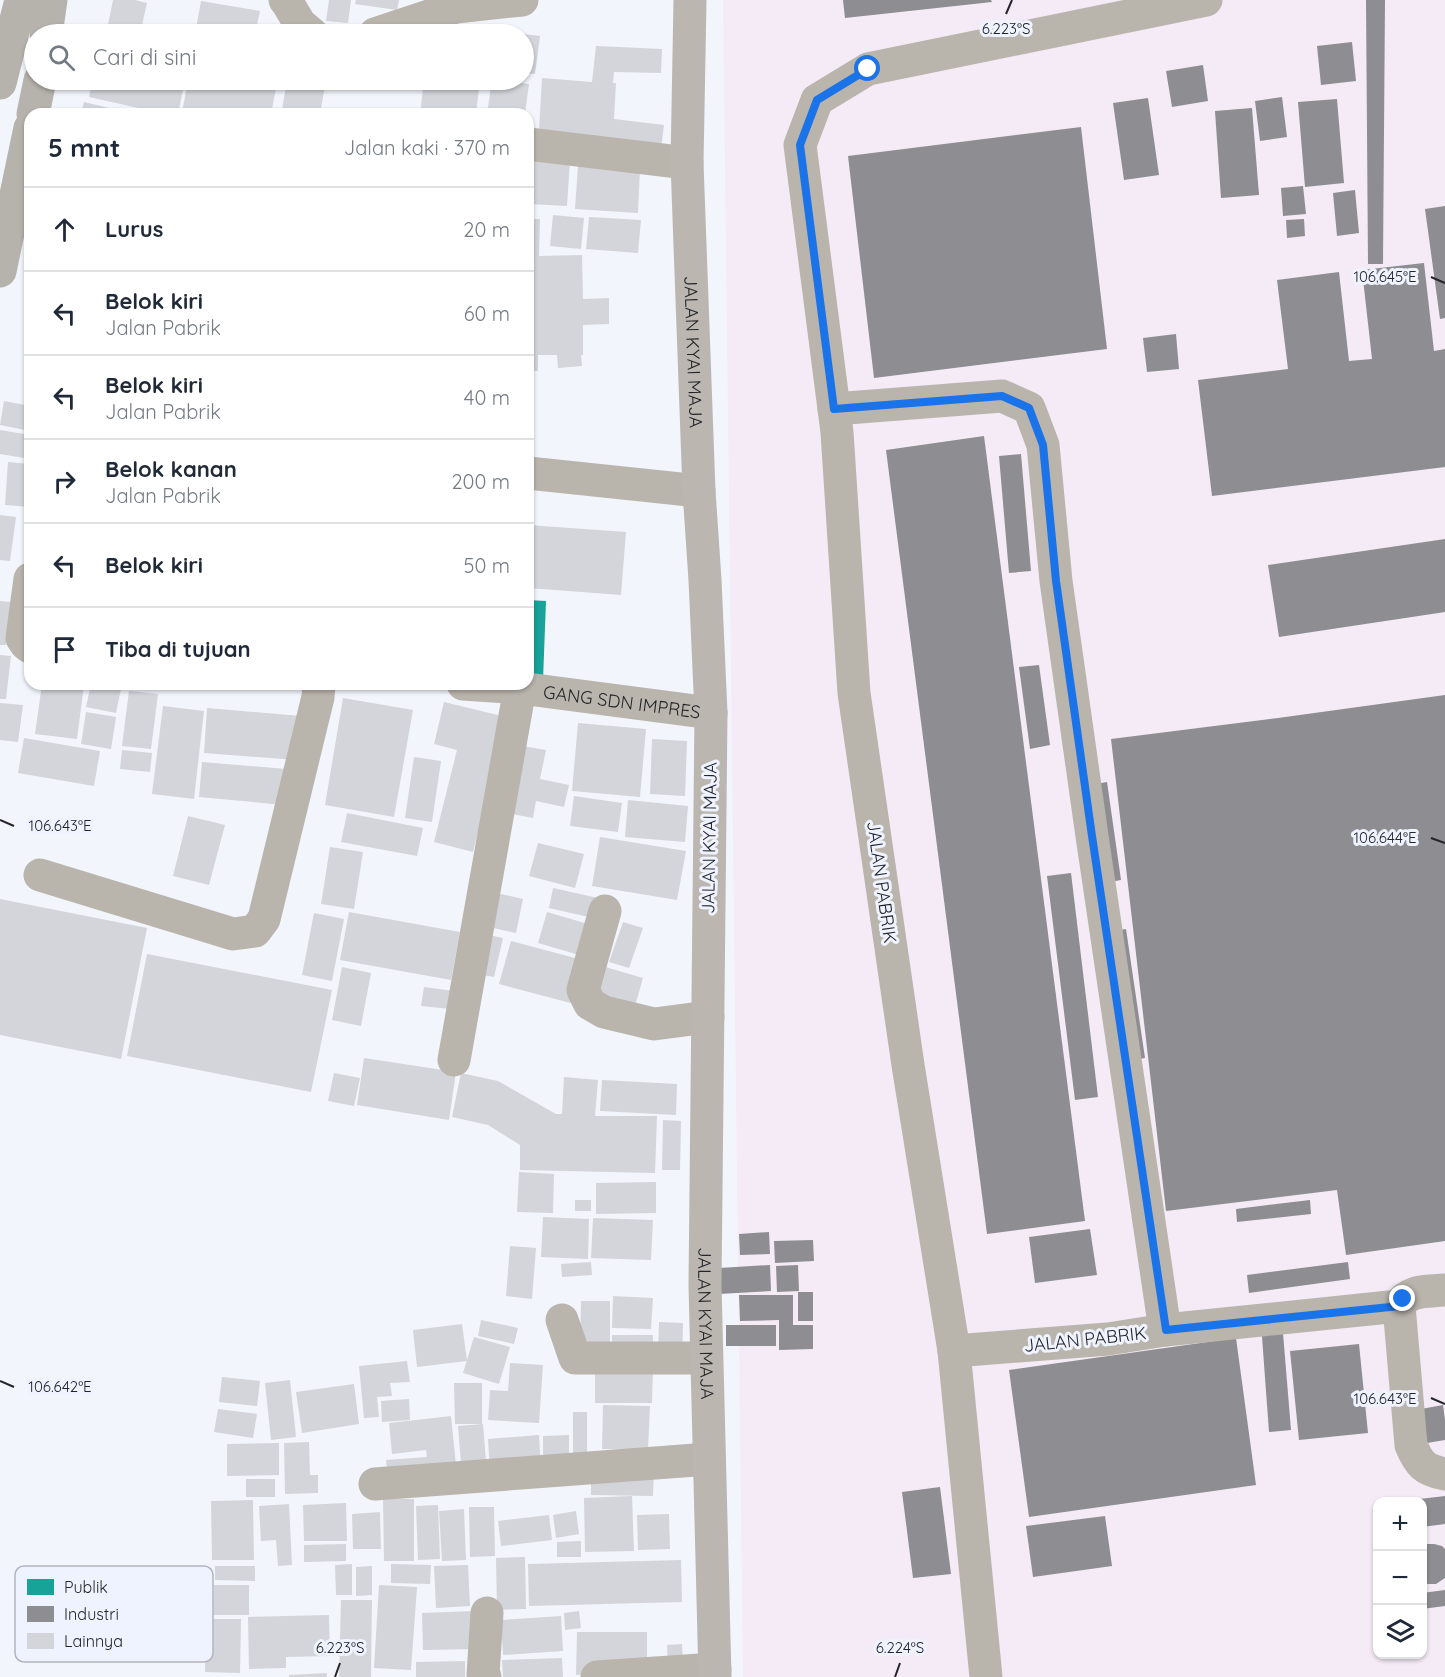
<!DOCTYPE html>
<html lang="id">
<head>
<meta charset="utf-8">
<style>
  :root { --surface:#fff; --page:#f6f6f7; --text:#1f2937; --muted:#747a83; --line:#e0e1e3 }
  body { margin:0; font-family:Quicksand,sans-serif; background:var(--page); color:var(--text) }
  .controls { position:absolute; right:18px; bottom:18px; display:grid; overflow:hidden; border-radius:12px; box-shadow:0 2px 4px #0004 }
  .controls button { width:54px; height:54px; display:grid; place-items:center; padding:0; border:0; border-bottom:2px solid var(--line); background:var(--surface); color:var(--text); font:30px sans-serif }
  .stop { position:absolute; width:18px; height:18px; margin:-14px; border:4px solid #1a73e8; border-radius:50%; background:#fff }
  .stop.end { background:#1a73e8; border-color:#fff; box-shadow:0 2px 6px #0008 }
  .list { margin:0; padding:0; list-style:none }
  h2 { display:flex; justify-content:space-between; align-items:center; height:78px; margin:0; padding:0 24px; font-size:26px }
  h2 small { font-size:20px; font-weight:400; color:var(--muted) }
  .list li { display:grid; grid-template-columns:39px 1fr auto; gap:18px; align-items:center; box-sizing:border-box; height:84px; padding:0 24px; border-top:2px solid var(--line) }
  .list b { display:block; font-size:22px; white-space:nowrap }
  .list p { margin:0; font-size:20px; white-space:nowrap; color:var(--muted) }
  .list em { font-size:20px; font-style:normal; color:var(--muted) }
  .icon { flex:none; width:33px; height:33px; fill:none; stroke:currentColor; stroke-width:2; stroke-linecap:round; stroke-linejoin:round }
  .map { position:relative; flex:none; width:1445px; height:1677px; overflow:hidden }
  .search { position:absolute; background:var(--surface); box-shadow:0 2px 4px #0004; left:24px; top:24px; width:510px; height:66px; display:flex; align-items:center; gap:15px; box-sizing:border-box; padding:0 21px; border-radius:33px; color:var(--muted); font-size:22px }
  .panel { position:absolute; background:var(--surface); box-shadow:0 2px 4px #0004; left:24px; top:108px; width:510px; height:582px; border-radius:18px }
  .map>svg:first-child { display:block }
  .industrial { fill:#f4ebf6; fill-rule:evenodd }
  .public { fill:#17a398 }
  .industry { fill:#8d8d92 }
  .building { fill:#d4d5da }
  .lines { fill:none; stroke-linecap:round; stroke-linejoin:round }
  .minor { stroke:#b9b4ac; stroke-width:33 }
  .major { stroke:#bbb6b0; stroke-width:33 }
  .highway { stroke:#b6b2ac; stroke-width:33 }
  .route { stroke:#1a73e8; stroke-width:8 }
  .ticks { fill:none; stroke:#232529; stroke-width:2 }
  .labels { text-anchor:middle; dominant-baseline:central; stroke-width:6; stroke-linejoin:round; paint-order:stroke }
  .street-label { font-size:18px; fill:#232529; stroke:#eff3ff }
  .key { fill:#eff3ff; stroke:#b2b5bf; stroke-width:1.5 }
  .key-label { font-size:16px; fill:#232529 }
  .ticks-label { font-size:15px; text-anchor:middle; fill:#232529; stroke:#eff3ff; stroke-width:6; stroke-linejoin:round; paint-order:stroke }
</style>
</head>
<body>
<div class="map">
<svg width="1445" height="1677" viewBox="0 0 1445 1677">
  <rect width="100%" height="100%" fill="#f2f5fc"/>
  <path class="industrial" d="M723,0H1445V1677H743ZM1378,1502H1422V1654H1378Z"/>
  <path class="public" d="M528,600L546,601L543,680L528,679Z"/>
  <g class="industry">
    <path d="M843,0H991L992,2L845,18Z"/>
    <path d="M1366,0H1385L1383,264H1368Z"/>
    <path d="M1352,42L1356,81L1321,85L1317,46Z"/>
    <path d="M1203,65L1208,101L1172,107L1166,71Z"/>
    <path d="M1282,97L1287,137L1260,141L1255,101Z"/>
    <path d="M1148,98L1159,175L1124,180L1113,103Z"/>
    <path d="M1337,99L1344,183L1305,187L1298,102Z"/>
    <path d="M1252,108L1259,195L1221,198L1215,111Z"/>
    <path d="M1081,127L1107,349L874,378L848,156Z"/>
    <path d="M1303,186L1306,214L1283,216L1281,188Z"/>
    <path d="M1355,190L1359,233L1337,236L1333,193Z"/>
    <path d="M1445,206V318L1440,319L1425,209Z"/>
    <path d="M1304,219L1305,236L1287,238L1286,220Z"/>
    <path d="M1424,263L1434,351L1445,349V467L1212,496L1198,380L1288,369L1277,280L1339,272L1349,361L1372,359L1362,270Z"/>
    <path d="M1176,334L1179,369L1147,372L1143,338Z"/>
    <path d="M984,436L1085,1221L987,1234L886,450Z"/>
    <path d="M1021,454L1031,571L1009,573L999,456Z"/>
    <path d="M1445,539V612L1279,637L1268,565Z"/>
    <path d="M1039,665L1050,745L1030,749L1019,667Z"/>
    <path d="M1445,695V1241L1346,1255L1337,1190L1166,1211L1111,739L1278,718Z"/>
    <path d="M1107,782L1121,880L1104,883L1090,785Z"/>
    <path d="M1071,873L1098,1097L1075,1100L1047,876Z"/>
    <path d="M1126,929L1145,1058L1128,1061L1109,932Z"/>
    <path d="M1310,1200L1311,1214L1237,1222L1236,1209Z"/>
    <path d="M1090,1229L1097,1275L1035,1283L1029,1237Z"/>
    <path d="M769,1232L770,1254L740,1255L739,1234Z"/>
    <path d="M813,1240L814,1261L775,1263L774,1241Z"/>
    <path d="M1348,1262L1350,1279L1249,1293L1247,1275Z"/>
    <path d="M770,1265L771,1291L719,1294V1268Z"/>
    <path d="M798,1265L799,1291L777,1292L776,1266Z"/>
    <rect x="798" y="1292" width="15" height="29"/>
    <path d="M739,1295H793V1325H813V1349L779,1350V1320L740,1321Z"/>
    <path d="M1282,1321L1291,1430L1269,1432L1261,1323Z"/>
    <rect x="726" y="1325" width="50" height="21"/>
    <path d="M1236,1338L1256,1485L1029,1517L1009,1370Z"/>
    <path d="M1359,1344L1368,1433L1299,1440L1290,1351Z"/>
    <path d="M1443,1405L1445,1420V1440L1427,1443L1421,1409Z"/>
    <path d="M940,1487L951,1574L913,1578L902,1492Z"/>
    <path d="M1445,1496V1524L1422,1527V1502H1411V1500Z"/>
    <path d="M1105,1516L1112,1566L1033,1577L1026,1526Z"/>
    <path d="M1427,1544H1434L1442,1546L1445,1549V1578L1436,1584H1428L1422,1582V1546Z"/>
    <path d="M1445,1590V1606L1422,1609V1593Z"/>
  </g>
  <g class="building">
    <path d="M113,0H135L147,3L140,34H129L107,30Z"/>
    <path d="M329,0H351L348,23L326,21Z"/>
    <path d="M356,0H399L397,10L355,4Z"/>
    <path d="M201,1L260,11L255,34H195Z"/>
    <path d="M483,30L514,33V34H483Z"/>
    <path d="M524,34L540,36L535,74L524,73Z"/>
    <path d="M596,46L662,49L661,73L614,72L613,83H616L614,119L664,125L660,157L574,146L575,133L539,131L542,78L592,82Z"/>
    <path d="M93,80H185L178,114H165L89,97Z"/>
    <path d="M188,80H229L276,88L271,114L182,113Z"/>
    <path d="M287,80H326L320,114H302L282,110Z"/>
    <path d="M424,80H480L476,114H420Z"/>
    <path d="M492,80L529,84L525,114H487Z"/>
    <path d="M84,102L130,113V114H81Z"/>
    <path d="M533,158L570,161L567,206L529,204Z"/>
    <path d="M578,165L640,169L638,213L575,209Z"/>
    <path d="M553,215L584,218L581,249L550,246Z"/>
    <path d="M589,217L641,220L638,253L586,249Z"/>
    <path d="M528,219H540L539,256L582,255L583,299L609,298V324L583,325V355H581L582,366L558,368L557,355H538V371H528Z"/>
    <path d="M4,401L30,406V431L0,425Z"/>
    <path d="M0,430L30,435V459L0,454Z"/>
    <path d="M8,462L30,464V507L5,505Z"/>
    <path d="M0,515L16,517L10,561L0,560Z"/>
    <path d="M528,525L626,532L621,595L528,588Z"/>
    <path d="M0,601L11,602L6,645H0Z"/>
    <path d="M0,655L11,656L6,699H0Z"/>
    <path d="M42,684L84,685L77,739L35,734Z"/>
    <path d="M91,684H122L116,713L86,707Z"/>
    <path d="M129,691L158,694L151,749L122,746Z"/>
    <path d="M343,698L413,710L394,817L325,805Z"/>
    <path d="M444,702L506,717L473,852L434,842L457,750L434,744Z"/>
    <path d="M0,703L23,705L18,742L0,740Z"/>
    <path d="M163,706L204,711L194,799L152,794Z"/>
    <path d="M207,708L301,716L297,760L204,753Z"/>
    <path d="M86,712L116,717L111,749L81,744Z"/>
    <path d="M578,723L646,729L640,797L572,791Z"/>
    <path d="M24,738L100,751L94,786L18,773Z"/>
    <path d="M652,739L687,741L685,796L650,794Z"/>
    <path d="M516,745L546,750L540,779L569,785L564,807L536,801L533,818L502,812Z"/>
    <path d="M122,750L152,753L150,772L120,769Z"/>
    <path d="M414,757L441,761L432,822L405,818Z"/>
    <path d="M202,762L287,769L284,805L199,797Z"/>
    <path d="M574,796L622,803L618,832L570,826Z"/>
    <path d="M628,800L688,806L685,842L625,837Z"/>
    <path d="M347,813L423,828L417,856L341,842Z"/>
    <path d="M188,816L225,825L209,885L173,876Z"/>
    <path d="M600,837L686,851L677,900L592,886Z"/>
    <path d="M538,843L584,854L575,888L529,876Z"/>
    <path d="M330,847L363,852L354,909L321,904Z"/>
    <path d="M553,888L598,898L593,918L549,908Z"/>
    <path d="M492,892L523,899L516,933L484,926Z"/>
    <path d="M0,899L147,928L121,1059L0,1035Z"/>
    <path d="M349,912L460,932L451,980L340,960Z"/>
    <path d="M547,912L595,926L586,957L538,943Z"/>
    <path d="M314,913L344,919L332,981L302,975Z"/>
    <path d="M623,922L643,928L629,968L609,962Z"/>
    <path d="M484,934L503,938L494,977L476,974Z"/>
    <path d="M511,941L590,962L578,1005L499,984Z"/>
    <path d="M147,954L332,990L311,1092L127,1056Z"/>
    <path d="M595,964L643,978L635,1006L586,991Z"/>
    <path d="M342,967L371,973L361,1026L332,1020Z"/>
    <path d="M424,987L454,991L451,1009L421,1006Z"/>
    <path d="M364,1058L456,1072L449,1120L357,1105Z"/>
    <path d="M334,1073L360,1078L354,1106L328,1101Z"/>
    <path d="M461,1073L498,1081L556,1114H562L564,1077L598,1080L595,1116H657L655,1173L520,1170V1145L488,1125L452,1117Z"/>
    <path d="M602,1080L677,1084L676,1115L600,1111Z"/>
    <path d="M663,1120L681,1121L680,1170H662Z"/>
    <path d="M519,1172L554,1174L553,1213L517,1212Z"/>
    <path d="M656,1182V1213L596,1214V1183Z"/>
    <rect x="575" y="1200" width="16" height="11"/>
    <path d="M543,1217L589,1219L588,1259L541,1257Z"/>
    <path d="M593,1218L653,1220L651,1260L591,1258Z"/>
    <path d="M510,1246L536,1248L532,1299L506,1296Z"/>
    <path d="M591,1262L592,1275L562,1277L561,1264Z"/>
    <path d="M613,1296L653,1298L651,1329L612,1328Z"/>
    <path d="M581,1301H610V1354H580Z"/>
    <path d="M481,1320L518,1328L514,1344L478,1336Z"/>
    <path d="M659,1322L683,1323L682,1358L658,1357Z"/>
    <path d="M462,1324L467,1361L417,1367L413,1330Z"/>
    <path d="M612,1335H653V1353L612,1354Z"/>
    <path d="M474,1337L510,1347L499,1384L463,1373Z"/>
    <path d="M407,1361L410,1382L390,1383L392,1396L377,1397L379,1417L364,1418L359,1366Z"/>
    <path d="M510,1363L543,1365L539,1423L488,1420L490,1390L508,1391Z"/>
    <path d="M595,1367H653L652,1403H595Z"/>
    <path d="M222,1377L260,1381L257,1406L219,1402Z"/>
    <path d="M290,1380L296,1437L271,1440L265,1383Z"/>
    <path d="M454,1383H482V1424H455Z"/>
    <path d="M354,1384L359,1424L302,1433L296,1392Z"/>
    <path d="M409,1399L410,1420L382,1422L381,1401Z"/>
    <path d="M603,1405L650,1406L648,1450L602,1449Z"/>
    <path d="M218,1409L257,1414L253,1438L214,1432Z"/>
    <rect x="573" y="1412" width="14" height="46"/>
    <path d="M451,1416L457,1475L388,1479L386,1460L427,1457L426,1450L392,1454L389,1423Z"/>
    <path d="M483,1424L487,1474L462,1476L458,1426Z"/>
    <path d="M539,1435L541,1469L490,1472L488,1439Z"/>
    <path d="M569,1435V1465L543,1466V1436Z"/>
    <path d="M309,1442L310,1475H318V1493L285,1494L284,1443Z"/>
    <path d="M279,1443V1475L227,1476V1444Z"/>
    <path d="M591,1471H654L653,1496L591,1495Z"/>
    <rect x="246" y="1479" width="29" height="18"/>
    <path d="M632,1496L634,1551L585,1552L584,1498Z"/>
    <path d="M383,1499H414V1561H384Z"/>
    <path d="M253,1500L254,1560H212L211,1501Z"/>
    <path d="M346,1503L347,1541H304L303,1505Z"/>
    <path d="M289,1504L292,1565L278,1566L276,1540L261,1541L259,1506Z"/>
    <path d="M438,1505L440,1559L418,1560L416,1506Z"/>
    <path d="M469,1507H494L495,1556L470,1557Z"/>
    <path d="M464,1509L466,1560L442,1561L439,1511Z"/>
    <path d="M576,1511L579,1534L556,1538L553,1515Z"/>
    <path d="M380,1512L381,1549H353L352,1514Z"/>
    <path d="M669,1514L670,1549L638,1550L637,1515Z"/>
    <path d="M549,1515L552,1540L501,1546L498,1521Z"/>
    <path d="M581,1541V1557H557V1542Z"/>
    <path d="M346,1544V1561L304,1562V1545Z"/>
    <path d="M525,1557L526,1609L497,1610L496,1558Z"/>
    <path d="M681,1560L682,1602L529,1606L528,1564Z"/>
    <path d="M352,1564V1595H336L335,1565Z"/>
    <path d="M391,1564L431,1565L430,1584L391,1583Z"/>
    <path d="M468,1565L470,1606L436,1608L434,1566Z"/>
    <path d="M215,1566H255V1581L215,1580Z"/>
    <path d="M372,1566V1595L356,1596V1567Z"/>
    <path d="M214,1585H249V1615H213Z"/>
    <path d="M379,1585L417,1587L411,1670L374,1668Z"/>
    <path d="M341,1600H372L371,1677H339Z"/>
    <path d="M475,1611L477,1649L423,1650L422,1613Z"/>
    <path d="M579,1611L581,1628L565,1630L564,1613Z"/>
    <path d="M329,1615L330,1656L286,1657V1668L249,1669L248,1617Z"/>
    <path d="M561,1616L563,1651L503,1655L501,1620Z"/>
    <path d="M206,1619H241L240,1673L205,1672Z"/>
    <path d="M577,1632H647V1669L576,1675Z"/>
    <path d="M682,1644L683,1663L668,1664L667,1645Z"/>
    <path d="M562,1658L563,1677H503L502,1660Z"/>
    <path d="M465,1661V1677H416V1662Z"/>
    <path d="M327,1673V1677H289V1675Z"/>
  </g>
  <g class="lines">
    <g class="minor">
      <path d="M285,0L287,2L300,24L312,34"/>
      <path d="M375,34L456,7L522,0"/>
      <path d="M528,144L687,163"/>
      <path d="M834,409L1002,396L1029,408L1043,445L1056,581L1092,836L1165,1330L1108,1339L954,1351"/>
      <path d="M528,473L699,491"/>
      <path d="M30,579L22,638L26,644L30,647"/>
      <path id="s1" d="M463,684L520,688L711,713"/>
      <path d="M40,875L233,934L255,931L264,919L318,697L319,684"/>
      <path d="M605,911L583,990L590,1004L604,1012L654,1024L708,1017"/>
      <path d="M454,1060L520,688"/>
      <path d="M1445,1290C1428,1292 1408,1289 1399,1306L1411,1445C1419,1464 1424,1470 1445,1474"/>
      <path d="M562,1320L575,1358H706"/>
      <path d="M1165,1330L1399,1306"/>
      <path d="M375,1484L709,1459"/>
      <path d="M485,1677L483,1675L487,1613"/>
      <path d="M597,1677L715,1669"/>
      <path d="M986,1677L954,1351L908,1065L854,693L837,432L800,145L817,100L868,69L1206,0"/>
    </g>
    <path class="major" id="s2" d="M690,0L687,163L699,491L705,580L711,713L705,1285L715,1677"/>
    <g class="highway">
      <path d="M46,34L51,0"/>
      <path d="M0,83L21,0"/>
      <path d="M33,114L40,80"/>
      <path d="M0,271L30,128"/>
    </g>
  </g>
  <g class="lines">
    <path class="route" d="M868,69L817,100L800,145L834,409L1002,396L1029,408L1043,445L1056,581L1092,836L1166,1330L1400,1306L1403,1299"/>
  </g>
  <path class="ticks" d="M1006,14L1012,0M1431,277L1445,283M0,820L14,826M1431,838L1445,843M0,1381L14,1387M1431,1398L1445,1404M335,1677L340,1663M895,1677L900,1663"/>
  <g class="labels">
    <g class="street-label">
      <text stroke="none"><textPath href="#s2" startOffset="352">JALAN KYAI MAJA</textPath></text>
      <text stroke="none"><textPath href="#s1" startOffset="160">GANG SDN IMPRES</textPath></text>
      <text transform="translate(709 838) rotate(-89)">JALAN KYAI MAJA</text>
      <text transform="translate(882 882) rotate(82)">JALAN PABRIK</text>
      <text stroke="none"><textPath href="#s2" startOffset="1324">JALAN KYAI MAJA</textPath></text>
      <text transform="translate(1085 1339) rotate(-6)">JALAN PABRIK</text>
    </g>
  </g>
  <rect x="15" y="1566" width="198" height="96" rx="9" class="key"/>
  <rect x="27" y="1579" width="27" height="16" fill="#17a398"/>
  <rect x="27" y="1606" width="27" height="16" fill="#8d8d92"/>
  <rect x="27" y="1633" width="27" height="16" fill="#d4d5da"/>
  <g class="key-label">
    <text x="64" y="1593">Publik</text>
    <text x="64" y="1620">Industri</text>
    <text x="64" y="1647">Lainnya</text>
  </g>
  <g class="ticks-label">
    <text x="1006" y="34">6.223°S</text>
    <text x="1385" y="282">106.645°E</text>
    <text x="60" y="831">106.643°E</text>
    <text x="1385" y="843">106.644°E</text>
    <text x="60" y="1392">106.642°E</text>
    <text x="1385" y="1404">106.643°E</text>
    <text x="340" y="1653">6.223°S</text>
    <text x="900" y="1653">6.224°S</text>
  </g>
</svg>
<div class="controls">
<button>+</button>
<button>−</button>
<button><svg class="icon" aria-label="layers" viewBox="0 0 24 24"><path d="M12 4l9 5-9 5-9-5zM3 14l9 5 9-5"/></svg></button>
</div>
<div class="stop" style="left:868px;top:69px"></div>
<div class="stop end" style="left:1403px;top:1299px"></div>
<div class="search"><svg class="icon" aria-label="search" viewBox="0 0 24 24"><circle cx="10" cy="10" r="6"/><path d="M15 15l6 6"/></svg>Cari di sini</div>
<section class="panel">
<h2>5 mnt<small>Jalan kaki · 370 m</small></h2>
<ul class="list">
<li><svg class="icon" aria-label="ahead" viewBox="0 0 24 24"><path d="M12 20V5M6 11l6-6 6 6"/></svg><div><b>Lurus</b></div><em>20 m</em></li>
<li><svg class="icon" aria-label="left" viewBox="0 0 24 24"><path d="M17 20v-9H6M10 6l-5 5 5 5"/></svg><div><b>Belok kiri</b><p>Jalan Pabrik</p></div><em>60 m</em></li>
<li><svg class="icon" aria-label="left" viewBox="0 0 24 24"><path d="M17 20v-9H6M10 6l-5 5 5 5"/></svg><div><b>Belok kiri</b><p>Jalan Pabrik</p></div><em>40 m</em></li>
<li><svg class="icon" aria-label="right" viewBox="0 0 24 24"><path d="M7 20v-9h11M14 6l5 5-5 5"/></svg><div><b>Belok kanan</b><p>Jalan Pabrik</p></div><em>200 m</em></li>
<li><svg class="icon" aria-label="left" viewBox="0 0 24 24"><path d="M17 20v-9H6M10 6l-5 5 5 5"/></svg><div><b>Belok kiri</b></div><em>50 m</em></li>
<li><svg class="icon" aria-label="arrive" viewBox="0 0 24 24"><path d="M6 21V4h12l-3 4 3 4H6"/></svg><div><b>Tiba di tujuan</b></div></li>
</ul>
</section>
</div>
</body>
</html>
